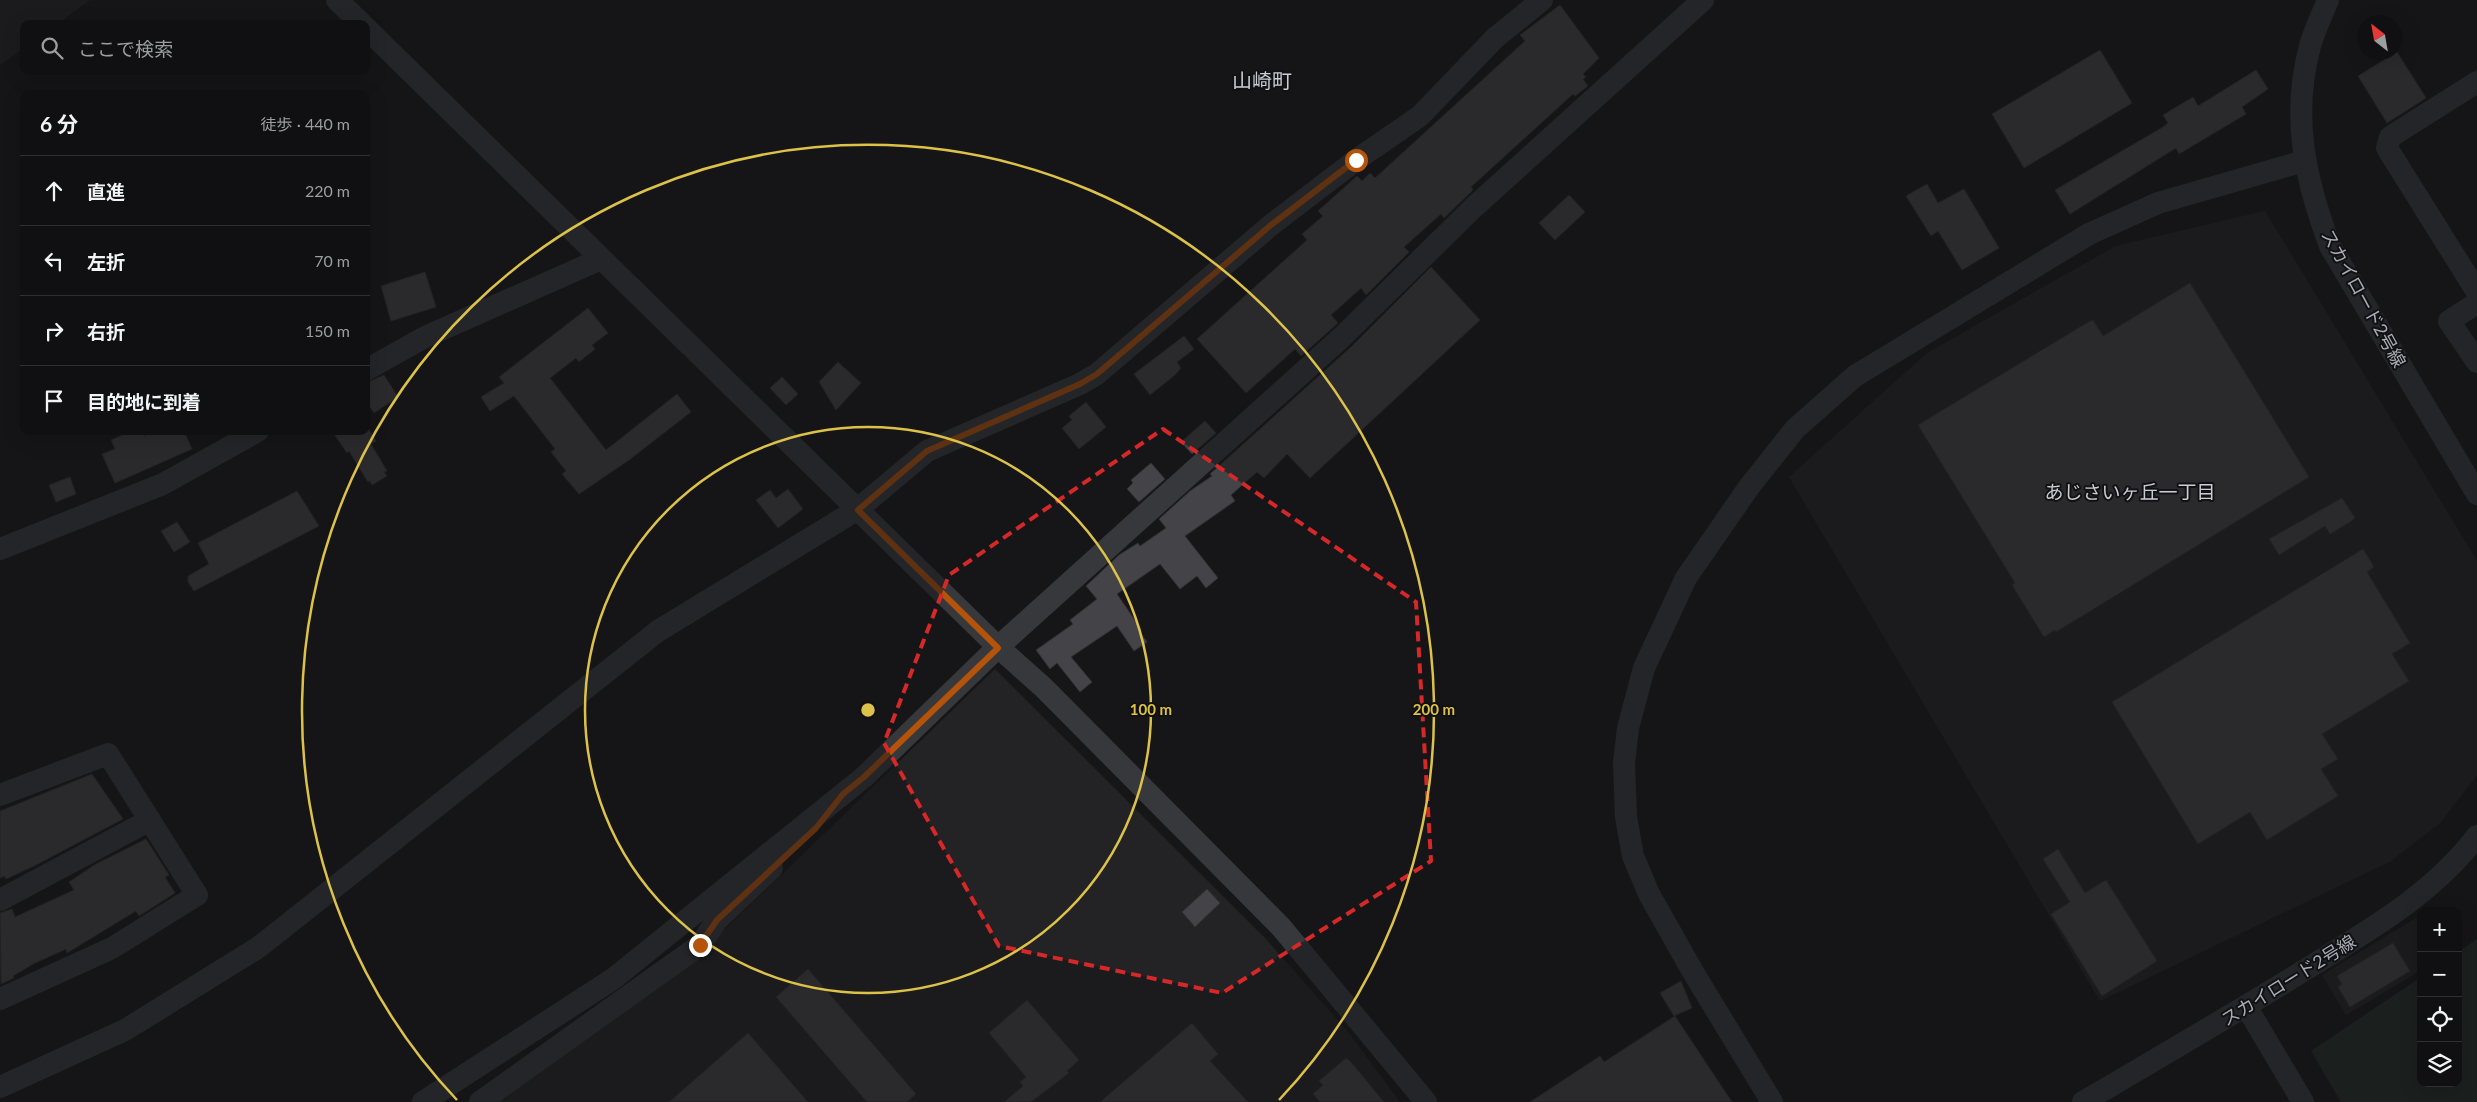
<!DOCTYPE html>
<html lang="ja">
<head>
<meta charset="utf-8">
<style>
  :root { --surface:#101012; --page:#1e1e20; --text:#f1f3f6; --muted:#9c9d9f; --line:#303032 }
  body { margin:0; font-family:Lato,"Noto Sans JP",sans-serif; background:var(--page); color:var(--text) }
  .controls { position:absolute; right:15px; bottom:15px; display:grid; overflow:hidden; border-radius:10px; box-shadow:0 5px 20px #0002 }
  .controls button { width:45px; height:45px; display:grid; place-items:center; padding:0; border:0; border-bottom:1px solid var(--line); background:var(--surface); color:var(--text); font:25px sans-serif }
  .compass { position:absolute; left:2357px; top:15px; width:45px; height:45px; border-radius:50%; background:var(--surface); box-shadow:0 5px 20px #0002; rotate:329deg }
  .stop { position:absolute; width:15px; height:15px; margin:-11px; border:4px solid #b45309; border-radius:50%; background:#fff }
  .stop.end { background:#b45309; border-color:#fff; box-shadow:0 1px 5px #0008 }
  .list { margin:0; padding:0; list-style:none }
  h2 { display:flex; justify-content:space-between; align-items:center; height:65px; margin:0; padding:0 20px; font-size:21px }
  h2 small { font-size:16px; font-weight:400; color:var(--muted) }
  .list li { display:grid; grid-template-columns:32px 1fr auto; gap:15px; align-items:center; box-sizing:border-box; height:70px; padding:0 20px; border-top:1px solid var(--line) }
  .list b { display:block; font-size:19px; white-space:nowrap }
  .list em { font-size:16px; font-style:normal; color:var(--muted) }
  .icon { flex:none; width:28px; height:28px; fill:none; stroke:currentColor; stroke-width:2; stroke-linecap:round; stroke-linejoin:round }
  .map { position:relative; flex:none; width:2477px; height:1102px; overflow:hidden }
  .search { position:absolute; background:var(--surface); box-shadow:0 5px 20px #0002; left:20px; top:20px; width:350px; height:55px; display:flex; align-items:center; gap:12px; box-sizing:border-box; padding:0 18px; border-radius:10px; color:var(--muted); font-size:19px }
  .panel { position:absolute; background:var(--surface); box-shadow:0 5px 20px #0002; left:20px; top:90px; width:350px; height:345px; border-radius:10px }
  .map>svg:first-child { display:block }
  .built { fill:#232224 }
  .green { fill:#232a24 }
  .building { fill:#444347; stroke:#313033 }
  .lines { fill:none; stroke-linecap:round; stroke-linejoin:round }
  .minor { stroke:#37383c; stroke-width:22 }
  .route { stroke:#b45309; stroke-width:6 }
  .marked { fill:none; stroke:#d62828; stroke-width:4; stroke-dasharray:10 6; stroke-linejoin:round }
  .ring { fill:none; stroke:#ddc249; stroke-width:2.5 }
  .labels { text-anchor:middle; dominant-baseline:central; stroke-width:4; stroke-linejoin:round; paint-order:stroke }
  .street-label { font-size:18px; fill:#aaabb6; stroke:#111113 }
  .neighbourhood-label { font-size:19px; fill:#cacbd3; stroke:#111113 }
  .quarter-label { font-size:20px; fill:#cacbd3; stroke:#111113 }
  .centre { fill:#ddc249; stroke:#111113; stroke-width:2.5 }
  .ring-label { font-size:15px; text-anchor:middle; font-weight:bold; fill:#ddc249; stroke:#111113; stroke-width:4; stroke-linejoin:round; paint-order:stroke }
</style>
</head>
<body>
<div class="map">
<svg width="2477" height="1102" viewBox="0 0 2477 1102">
  <rect width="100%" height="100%" fill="#161618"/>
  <g class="built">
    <path d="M0,0H90L57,24H24V48L0,65Z"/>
    <path d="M2265,211L2477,561V775L2440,823L2391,861L2100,1001L1789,477L1927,353L2116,246Z"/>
    <path d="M995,669L1266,939L1348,1032L1400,1102H493L713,941Z"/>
    <path d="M2418,917L2421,921V970L2346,1015L2322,975Z"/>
  </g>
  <path class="green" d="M2477,939V1102H2341L2311,1051L2421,977V1083H2458V952Z"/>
  <g class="building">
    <path d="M1560,5L1599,58L1583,74L1586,77L1583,79L1588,86L1575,96L1573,94L1471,187L1473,190L1444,218L1441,214L1404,247L1409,252L1366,295L1361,288L1331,315L1338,323L1301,356L1295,349L1246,393L1197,339L1307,240L1302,234L1323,216L1318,211L1357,176L1362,181L1370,173L1375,178L1525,41L1520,35Z"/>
    <path d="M2100,50L2132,103L2024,168L1992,114Z"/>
    <path d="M2397,52L2426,98L2387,123L2358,76Z"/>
    <path d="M2256,70L2268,89L2242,107L2246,114L2179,154L2176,148L2070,214L2055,190L2163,127L2168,123L2163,115L2193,97L2198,106Z"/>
    <path d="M1927,184L1938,203L1964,189L1999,248L1962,270L1938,231L1931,236L1906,196Z"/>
    <path d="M1569,195L1585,212L1555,240L1539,223Z"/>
    <path d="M1431,267L1480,320L1310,478L1287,454L1264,478L1257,472L1231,495L1235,501L1185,536L1218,578L1206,588L1197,576L1180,589L1160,564L1117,594L1141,629L1139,631L1147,642L1134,651L1117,626L1071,657L1092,682L1080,692L1057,663L1050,669L1036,650L1073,624L1070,620L1097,599L1086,586L1119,555L1138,543L1140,546L1166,528L1159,519L1190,491L1212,476L1210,474L1351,347Z"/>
    <path d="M425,272L436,307L391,321L381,286Z"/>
    <path d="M2190,283L2309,477L2056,632L2055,630L2044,637L2012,585L2015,583L1918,425L2085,324L2093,320L2103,336Z"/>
    <path d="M588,308L608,333L592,345L595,349L579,362L576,358L550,378L606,450L677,394L691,412L629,460L579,494L562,474L566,471L551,452L555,449L514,396L490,411L481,397L504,383L499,377Z"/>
    <path d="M1184,336L1194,349L1177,362L1181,368L1175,375L1150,395L1134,374Z"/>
    <path d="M838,362L861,383L836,410L819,382Z"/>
    <path d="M384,375L398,397L374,413L366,401V383Z"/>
    <path d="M782,377L798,394L786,405L770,388Z"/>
    <path d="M1086,402L1106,427L1079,449L1062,428L1072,420L1069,416Z"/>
    <path d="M1205,421L1216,433L1192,454L1181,442Z"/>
    <path d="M367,427L376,441L371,444L387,471L384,472L387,476L372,485L370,481L368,482L349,451L347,453L332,431H366Z"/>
    <path d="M132,431H142L144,436L155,431H184L192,449L115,483L102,454L115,449L111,440Z"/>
    <path d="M1151,463L1165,479L1139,502L1127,489L1133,483L1131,480Z"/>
    <path d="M70,477L76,494L56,502L49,485Z"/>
    <path d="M788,489L803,509L778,528L756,500L770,490L776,498Z"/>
    <path d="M297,491L319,526L194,591L188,582V576L209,564L198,543Z"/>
    <path d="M2342,498L2355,518L2350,522L2330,534L2325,526L2279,555L2269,539Z"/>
    <path d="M177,522L190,542L174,552L161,531Z"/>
    <path d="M2363,549L2374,567L2367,572L2410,643L2392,654L2409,681L2322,734L2338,759L2321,769L2338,796L2267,840L2250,812L2198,844L2112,702Z"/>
    <path d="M92,774L123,819L36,865L6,879L5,876L0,878V811Z"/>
    <path d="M146,839L169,875L165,877L175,893L139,916L136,911L67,953L66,949L33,964L13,976L14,978L1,984L0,913L12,909L15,917L74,890L69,882L96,864Z"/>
    <path d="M2058,849L2085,893L2106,880L2157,961L2102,996L2051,914L2070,902L2043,859Z"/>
    <path d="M1207,889L1220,903L1195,927L1182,912Z"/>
    <path d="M2393,943L2410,971L2350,1007L2338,987L2342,984L2337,976Z"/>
    <path d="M808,969L916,1094L907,1102H867L776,997Z"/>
    <path d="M1681,981L1692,1008L1674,1016L1660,993Z"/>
    <path d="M1027,1000L1079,1060L1067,1071L1069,1073L1031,1102H1004L1023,1086L1020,1082L1026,1077L989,1033Z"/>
    <path d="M1675,1016L1732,1102H1530L1600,1056L1604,1062Z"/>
    <path d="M1192,1023L1218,1054L1210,1061L1248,1102H1100Z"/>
    <path d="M748,1033L808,1102H669Z"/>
    <path d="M1346,1058L1351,1062L1384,1102H1320L1313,1094L1323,1085L1319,1081Z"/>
  </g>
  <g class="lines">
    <g class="minor">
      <path d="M337,0L362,24"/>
      <path d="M2328,0C2322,15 2314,31 2310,46C2291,117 2305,179 2330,246L2477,494"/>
      <path d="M366,28L998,647L1044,688L1281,927L1426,1102"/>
      <path d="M2477,82L2390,137L2387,148L2477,292"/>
      <path d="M2477,303L2449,321L2477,362"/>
      <path d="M366,370L425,337L601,259"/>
      <path d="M0,549L163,484L258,431"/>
      <path d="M0,795L108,754L197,895L112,948L0,999"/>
      <path d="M0,900L150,820"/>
      <path d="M2246,1006L2303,1102"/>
      <path d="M0,1087L125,1030L259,947L658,631L858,509L927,451L1080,384L1097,374L1271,225L1356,160L1420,116L1495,38L1542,0"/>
      <path d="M423,1102L613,979L864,777L998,647L1342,337L1473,208L1703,0"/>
      <path d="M480,1102L700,945L717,920L772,868"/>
      <path d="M1772,1102L1693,972L1649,894L1633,856L1626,817L1624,763L1628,728L1644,668L1686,578L1749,487L1795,429L1855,376L2089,234L2158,203L2304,161"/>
      <path d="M2083,1102C2158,1058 2234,1014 2308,968C2369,930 2432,895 2477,836"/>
    </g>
  </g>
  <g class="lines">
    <path class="route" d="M700,945L717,920L816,828L843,794L864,777L998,648L858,510L927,451L1080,384L1097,374L1271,225L1356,160"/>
  </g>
  <path d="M0 0H2477V1102H0ZM1163,429L1416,602L1431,861L1222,993L999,946L884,743L949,575Z" fill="#161618" fill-opacity=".55" fill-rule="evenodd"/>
  <path class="marked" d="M1163,429L1416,602L1431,861L1222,993L999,946L884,743L949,575Z"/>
  <g class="ring">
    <circle cx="868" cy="710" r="283"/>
    <path d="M457 1100A566 566 0 1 1 1279 1100"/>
  </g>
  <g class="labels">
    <g class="street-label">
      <text transform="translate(2364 298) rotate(61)">スカイロード2号線</text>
      <text transform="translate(2288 980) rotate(-32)">スカイロード2号線</text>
    </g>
    <g class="neighbourhood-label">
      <text x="2130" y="491">あじさいヶ丘一丁目</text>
    </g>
    <g class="quarter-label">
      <text x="1262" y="80">山崎町</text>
    </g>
  </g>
  <circle cx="868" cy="710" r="8" class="centre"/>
  <g class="ring-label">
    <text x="1151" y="715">100 m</text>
    <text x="1434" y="715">200 m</text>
  </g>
</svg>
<div class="controls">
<button>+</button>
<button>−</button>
<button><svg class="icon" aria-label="locate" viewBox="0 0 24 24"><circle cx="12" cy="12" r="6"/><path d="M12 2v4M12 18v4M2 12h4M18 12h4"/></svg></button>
<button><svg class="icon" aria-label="layers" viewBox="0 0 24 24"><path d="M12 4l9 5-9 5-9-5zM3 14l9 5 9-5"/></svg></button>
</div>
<svg class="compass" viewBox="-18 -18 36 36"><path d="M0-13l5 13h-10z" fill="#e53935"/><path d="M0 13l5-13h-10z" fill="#9c9d9f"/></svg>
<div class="stop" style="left:1356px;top:160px"></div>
<div class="stop end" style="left:700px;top:945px"></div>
<div class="search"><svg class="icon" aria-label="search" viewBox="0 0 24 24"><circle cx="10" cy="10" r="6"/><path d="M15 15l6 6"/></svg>ここで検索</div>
<section class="panel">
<h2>6 分<small>徒歩 · 440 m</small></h2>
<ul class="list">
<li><svg class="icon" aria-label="ahead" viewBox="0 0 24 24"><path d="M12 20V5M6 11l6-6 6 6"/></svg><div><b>直進</b></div><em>220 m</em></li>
<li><svg class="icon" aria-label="left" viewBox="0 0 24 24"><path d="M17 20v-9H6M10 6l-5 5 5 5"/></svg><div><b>左折</b></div><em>70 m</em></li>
<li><svg class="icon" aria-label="right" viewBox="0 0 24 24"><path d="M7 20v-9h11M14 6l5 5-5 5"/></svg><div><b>右折</b></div><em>150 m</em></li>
<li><svg class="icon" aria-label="arrive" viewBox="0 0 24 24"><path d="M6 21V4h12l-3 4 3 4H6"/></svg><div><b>目的地に到着</b></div></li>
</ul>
</section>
</div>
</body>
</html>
